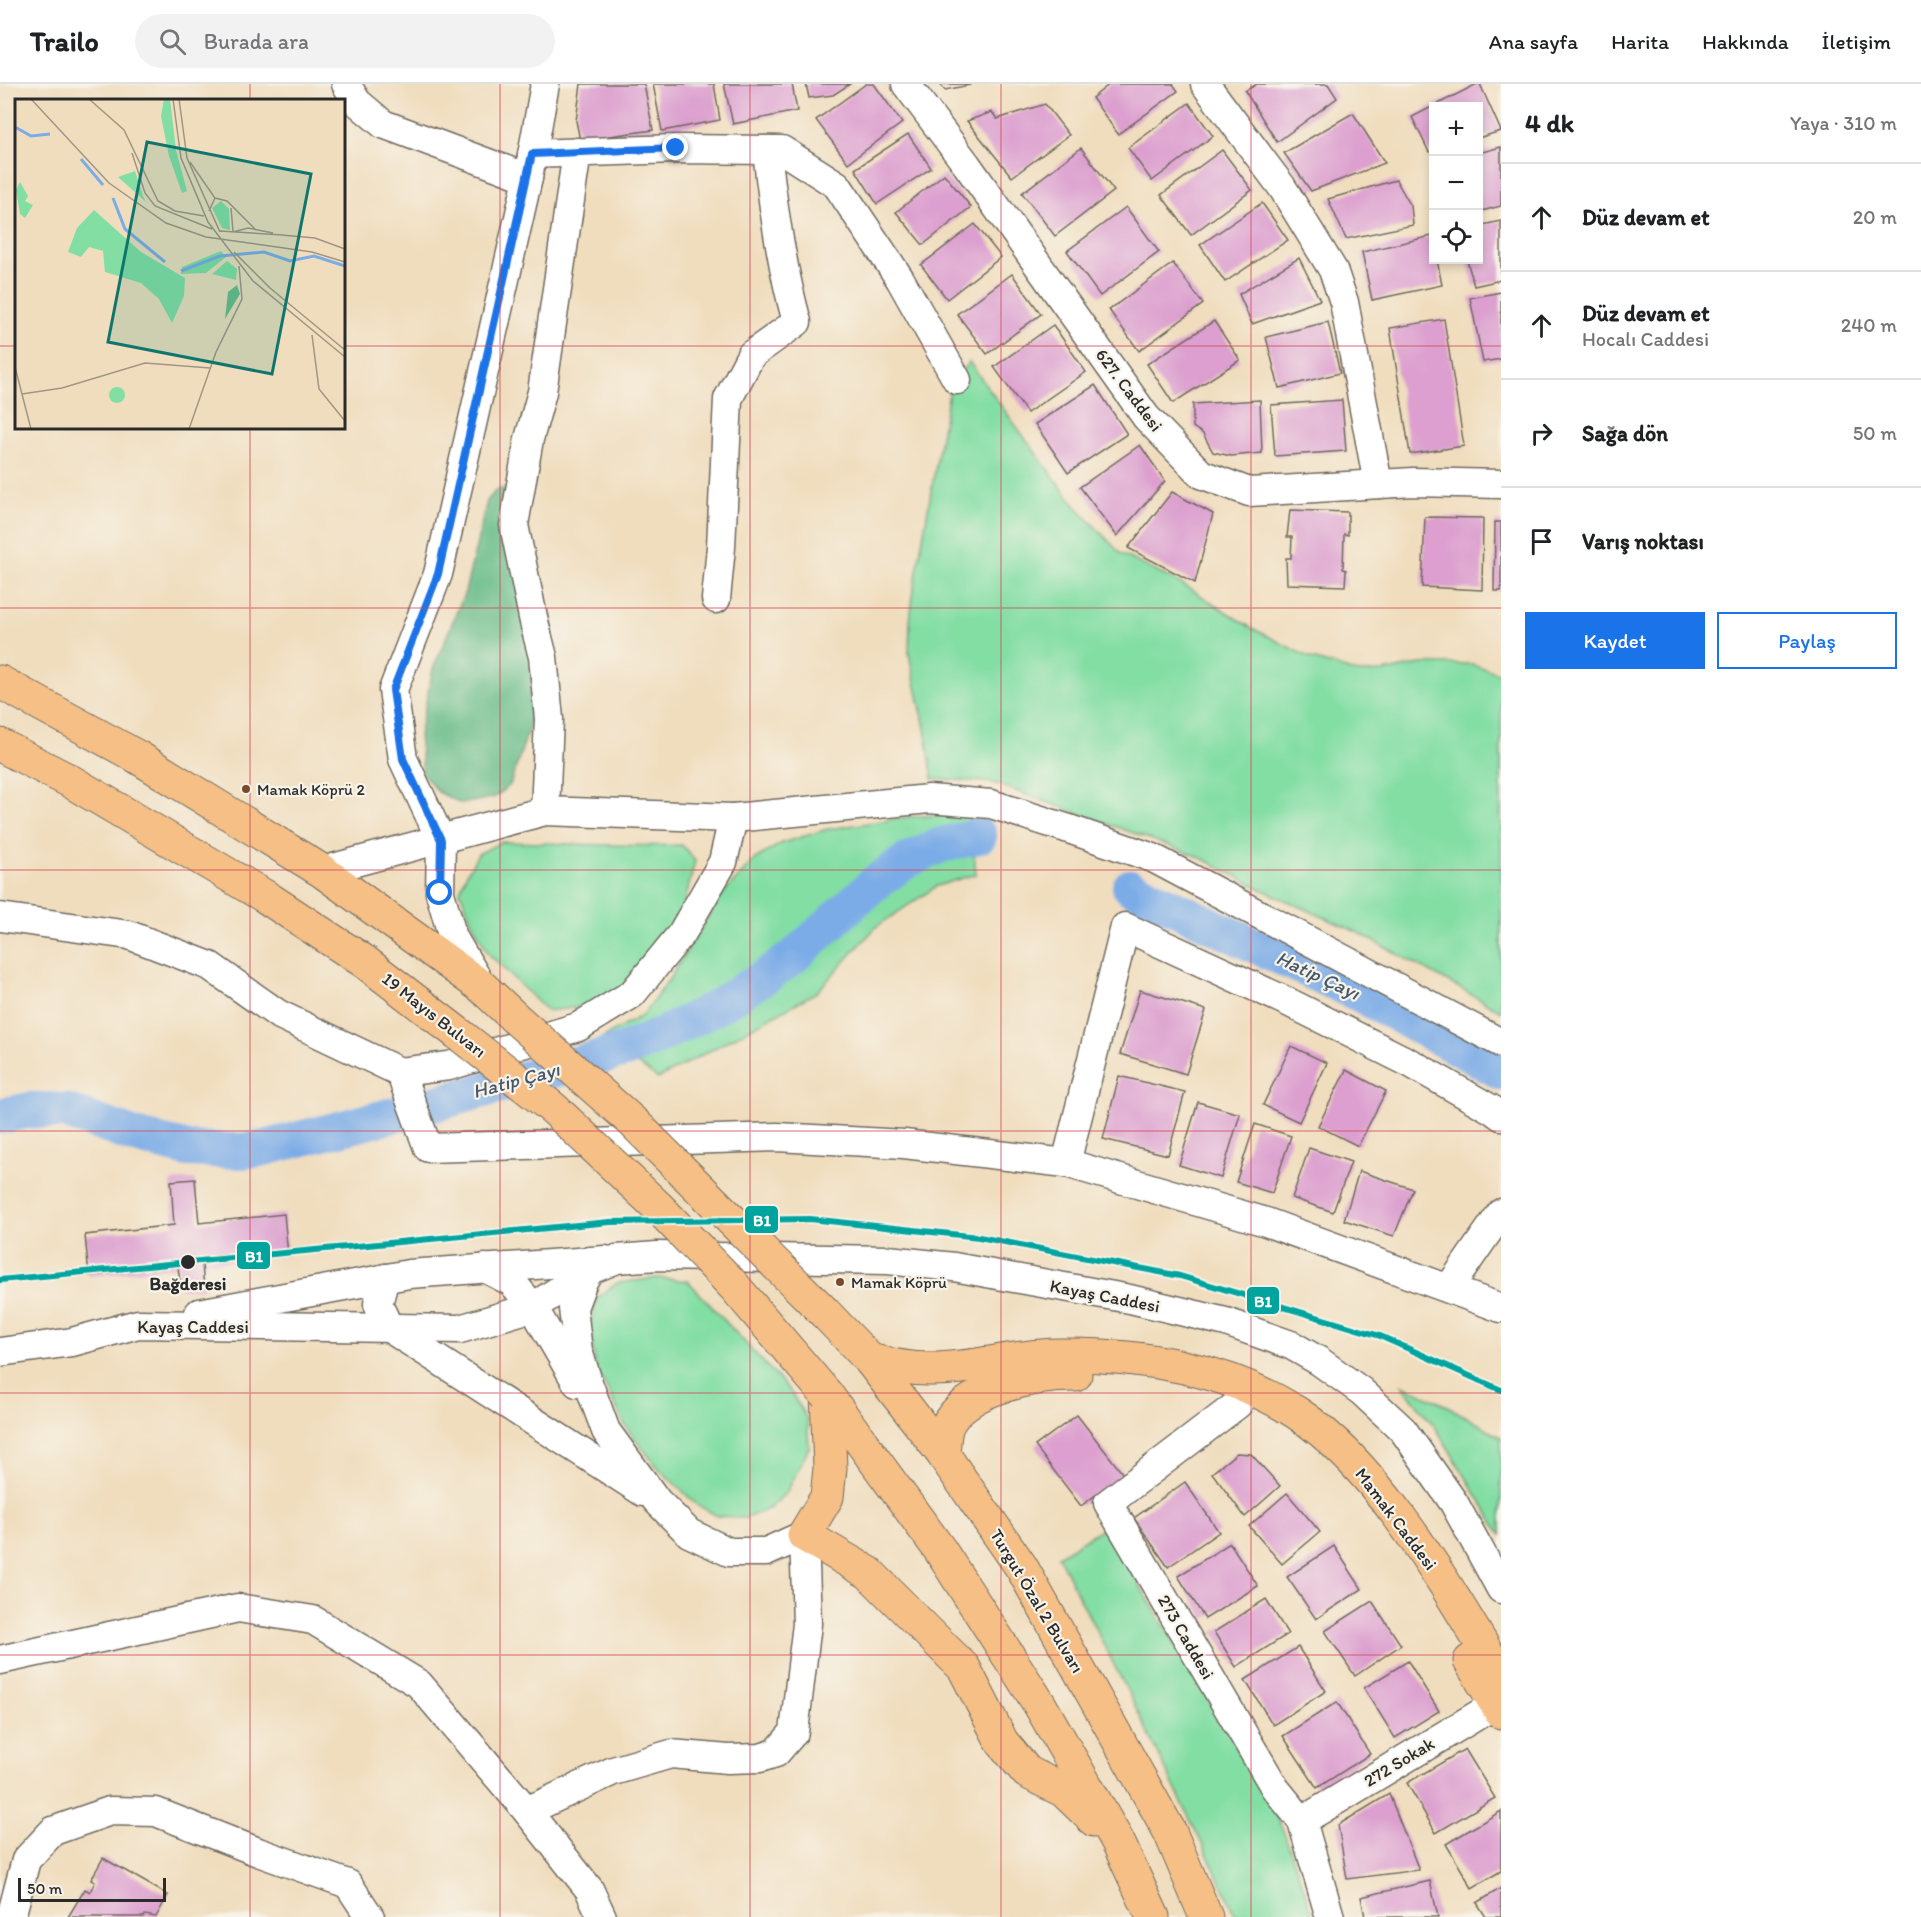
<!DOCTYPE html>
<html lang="tr">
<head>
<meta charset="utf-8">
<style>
  :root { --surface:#fff; --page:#f2f2f2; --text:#202124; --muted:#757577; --line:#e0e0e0; --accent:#1a73e8 }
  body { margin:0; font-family:Itim,sans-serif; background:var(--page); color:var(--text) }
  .controls { position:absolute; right:18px; top:18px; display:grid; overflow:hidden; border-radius:0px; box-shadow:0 3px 9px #0003 }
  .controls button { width:54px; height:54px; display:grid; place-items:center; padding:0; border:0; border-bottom:2px solid var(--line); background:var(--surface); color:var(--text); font:30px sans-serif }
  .scale { position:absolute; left:18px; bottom:15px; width:148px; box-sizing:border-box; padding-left:6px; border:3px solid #2b2b2b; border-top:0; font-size:16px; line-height:21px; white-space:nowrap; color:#2b2b2b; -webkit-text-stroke:4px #f7f3e8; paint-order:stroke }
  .stop { position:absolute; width:18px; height:18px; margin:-14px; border:4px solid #1a73e8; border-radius:50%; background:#fff }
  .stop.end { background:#1a73e8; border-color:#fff; box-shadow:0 2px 6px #0008 }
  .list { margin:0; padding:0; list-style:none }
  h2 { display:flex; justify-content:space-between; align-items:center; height:78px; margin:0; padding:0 24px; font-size:26px }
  h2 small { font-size:20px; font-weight:400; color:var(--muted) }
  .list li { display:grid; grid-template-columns:39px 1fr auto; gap:18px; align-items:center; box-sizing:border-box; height:108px; padding:0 24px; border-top:2px solid var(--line) }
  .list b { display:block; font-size:22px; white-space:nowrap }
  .list p { margin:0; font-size:20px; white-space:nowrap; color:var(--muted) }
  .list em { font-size:20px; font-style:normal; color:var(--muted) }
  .actions { display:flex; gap:12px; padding:18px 24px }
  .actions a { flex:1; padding:14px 0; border:2px solid var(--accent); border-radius:0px; text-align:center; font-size:21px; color:var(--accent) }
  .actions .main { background:var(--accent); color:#fff }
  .icon { flex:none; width:33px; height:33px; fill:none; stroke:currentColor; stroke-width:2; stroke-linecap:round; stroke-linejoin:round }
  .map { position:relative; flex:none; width:1501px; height:1833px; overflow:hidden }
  header { display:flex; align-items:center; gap:36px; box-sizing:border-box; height:84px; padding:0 30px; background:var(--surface); border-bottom:2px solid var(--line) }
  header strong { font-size:28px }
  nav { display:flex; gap:33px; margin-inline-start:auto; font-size:21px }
  .search { width:420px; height:54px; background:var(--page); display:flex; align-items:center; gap:15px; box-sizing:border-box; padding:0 21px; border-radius:33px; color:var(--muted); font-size:22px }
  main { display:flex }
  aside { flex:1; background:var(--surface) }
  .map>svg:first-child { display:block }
  .green { fill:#83dea4; stroke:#578468; stroke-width:1.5 }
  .forest { fill:#6abd8a; stroke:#4a745a; stroke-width:1.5 }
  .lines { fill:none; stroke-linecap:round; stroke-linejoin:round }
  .river { stroke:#7cace7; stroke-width:36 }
  .building { fill:#dc9fcf }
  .minor-casing { stroke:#70695e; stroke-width:31 }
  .major-casing { stroke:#70695e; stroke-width:35 }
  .highway-casing { stroke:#70695e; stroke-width:35 }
  .minor { stroke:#fff; stroke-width:28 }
  .major { stroke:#f5bf86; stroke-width:33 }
  .highway { stroke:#f5bf86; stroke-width:33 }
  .highway-bridge-casing { stroke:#70695e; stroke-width:35; stroke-linecap:butt }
  .highway-bridge { stroke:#f5bf86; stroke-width:33 }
  .rail-1-casing { stroke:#f7f3e8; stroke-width:10 }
  .rail-1 { stroke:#00a49f; stroke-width:6 }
  .route { stroke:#1a73e8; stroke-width:8 }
  .grid { fill:none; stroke:#d1495b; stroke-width:1.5; stroke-opacity:0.55 }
  .bus-dot { fill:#7a4b2a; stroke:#f7f3e8; stroke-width:2 }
  .stop-dot { fill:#2b2b2b; stroke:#f7f3e8; stroke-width:2 }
  .labels { text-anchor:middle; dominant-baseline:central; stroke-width:4.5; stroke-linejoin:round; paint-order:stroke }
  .bus-label { font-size:16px; fill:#2b2b2b; stroke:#f7f3e8; text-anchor:start }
  .street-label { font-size:18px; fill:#2b2b2b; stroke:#f7f3e8 }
  .stop-label { font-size:18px; font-weight:bold; fill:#2b2b2b; stroke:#f7f3e8 }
  .water-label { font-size:20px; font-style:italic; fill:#47586d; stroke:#f7f3e8 }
  .inset-river { fill:none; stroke:#7cace7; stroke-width:3 }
  .inset-road { fill:none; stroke:#a19683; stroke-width:1.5 }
  .view { fill:#0f766e; fill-opacity:0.15; stroke:#0f766e; stroke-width:3 }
  .inset-edge { fill:none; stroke:#2b2b2b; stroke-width:3 }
  .line-badge { stroke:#f7f3e8; stroke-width:2 }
  .badge-label { font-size:16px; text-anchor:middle; font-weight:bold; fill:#fff }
</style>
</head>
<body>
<header>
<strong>Trailo</strong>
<div class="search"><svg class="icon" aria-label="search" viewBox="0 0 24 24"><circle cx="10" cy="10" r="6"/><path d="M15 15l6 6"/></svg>Burada ara</div>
<nav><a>Ana sayfa</a><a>Harita</a><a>Hakkında</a><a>İletişim</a></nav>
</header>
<main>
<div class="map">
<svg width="1501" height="1833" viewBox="0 0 1501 1833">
  <rect width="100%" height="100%" fill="#f7f3e8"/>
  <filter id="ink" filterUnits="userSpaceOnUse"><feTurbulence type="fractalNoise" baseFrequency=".0167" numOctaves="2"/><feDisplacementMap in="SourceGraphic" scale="12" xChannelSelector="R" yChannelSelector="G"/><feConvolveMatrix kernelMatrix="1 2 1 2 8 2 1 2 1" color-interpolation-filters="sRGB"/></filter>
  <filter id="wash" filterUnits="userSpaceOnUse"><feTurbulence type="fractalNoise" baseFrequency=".008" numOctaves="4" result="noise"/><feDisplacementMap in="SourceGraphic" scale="24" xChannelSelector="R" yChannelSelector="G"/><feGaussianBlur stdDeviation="1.35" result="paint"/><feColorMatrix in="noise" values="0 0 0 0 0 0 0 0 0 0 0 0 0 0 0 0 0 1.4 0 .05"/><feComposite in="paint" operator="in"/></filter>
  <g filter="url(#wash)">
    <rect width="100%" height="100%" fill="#f0ddbe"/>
    <g class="green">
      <path d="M969,278L1072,418L1121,470L1187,503L1250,543L1312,575L1359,589L1384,588L1420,580H1472L1501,590V927L1359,849L1263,806L1197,772L991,698L933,695L925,644L909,570L910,537L914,504L949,308Z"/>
      <path d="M970,729L976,790L937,802L876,843L817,908L658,995L602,954L643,931L668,897L722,811L755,775L782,759L828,745L910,733Z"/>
      <path d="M501,758C561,759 622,763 682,761L695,777L683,825L625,903L588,922L547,927L488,869L472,838L460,807L465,793L478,770Z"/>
      <path d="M658,1194L688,1197L790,1307L807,1335L809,1363L787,1408L770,1424L746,1434L717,1432L696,1420L657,1383L626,1343L595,1281L590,1242L597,1214L617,1199Z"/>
      <path d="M1401,1300L1447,1322L1501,1353V1451L1436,1344Z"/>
      <path d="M1104,1443L1257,1694L1283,1746L1314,1833H1236L1227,1811L1128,1608L1058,1472Z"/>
    </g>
    <path class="forest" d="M507,404L532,579L529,644L510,701L495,713L462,720L438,708L423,690L419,651L433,585L465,508L487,417L496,406Z"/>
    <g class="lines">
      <g class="river">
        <path d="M1130,803L1361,911L1501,988"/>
        <path d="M0,1032L31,1026L65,1027L135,1052L188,1065L239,1067L260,1065L402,1029L625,966L655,954L713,925L766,892L792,874L875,799L906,777L941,761L979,752"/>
      </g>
    </g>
    <g id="blocks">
      <g class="building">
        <path d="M581,0H644L653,46L580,56L576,37Z"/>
        <path d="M653,0H714L720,36L662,47Z"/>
        <path d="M724,0H792L797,27L733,40Z"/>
        <path d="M806,0H850L833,11L809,14Z"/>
        <path d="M866,0H874L902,39L848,79L816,36Z"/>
        <path d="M940,0H970V1L945,6Z"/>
        <path d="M1110,0H1173L1178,7L1118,50L1092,14Z"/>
        <path d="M1257,0H1328L1337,14L1277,58L1245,7Z"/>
        <path d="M1477,0H1480L1501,47L1478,54V22H1434V67L1429,68L1412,33Z"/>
        <path d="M1189,19L1213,52L1152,97L1128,64Z"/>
        <path d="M1045,20L1069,51L1012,93L967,37L992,28L997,35Z"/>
        <path d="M1353,29L1385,79L1311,107L1284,69Z"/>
        <path d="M908,50L931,84L877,120L855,85Z"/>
        <path d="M1501,63V122L1478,128V69Z"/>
        <path d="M1081,64L1114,107L1055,152L1022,109Z"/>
        <path d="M1222,66L1252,106L1191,151L1161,111Z"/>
        <path d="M944,90L971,123L923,161L896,128Z"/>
        <path d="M1396,96L1411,122L1413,141L1346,155L1328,115Z"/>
        <path d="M1262,119L1288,156L1225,198L1200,161Z"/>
        <path d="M1126,123L1159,168L1100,212L1067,167Z"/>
        <path d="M1501,137V196L1474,202L1467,176H1478V142Z"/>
        <path d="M975,140L1001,173L947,215L921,181Z"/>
        <path d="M1432,152L1434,176H1437L1442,201L1372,216L1362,168Z"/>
        <path d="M1299,174L1320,216L1252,240L1239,210Z"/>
        <path d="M1173,179L1203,220L1139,267L1109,226Z"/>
        <path d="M1012,190L1041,230L987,270L957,230Z"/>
        <path d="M1501,208V275L1483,278L1470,214Z"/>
        <path d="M1444,235L1464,362L1410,370L1390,244Z"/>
        <path d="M1214,237L1240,276L1173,319L1147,280Z"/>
        <path d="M1328,238L1340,289L1279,304L1266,253Z"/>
        <path d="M1053,241L1086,288L1027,329L994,283Z"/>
        <path d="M1095,301L1127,350L1068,389L1035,340Z"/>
        <path d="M1260,316L1262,369L1231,372L1213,368L1203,350L1193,343V320Z"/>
        <path d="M1342,316L1346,367L1275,372L1271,321Z"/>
        <path d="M1140,361L1165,397L1117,452L1080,403Z"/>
        <path d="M1172,408L1213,430L1195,499L1128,464Z"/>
        <path d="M1290,426L1348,428V451L1344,450L1343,485L1346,486L1345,502L1287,500L1286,474H1291L1292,453H1287Z"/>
        <path d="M1425,433L1483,434L1482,506L1422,503Z"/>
        <path d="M1495,438H1501V507H1494Z"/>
        <path d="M1140,906L1206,926L1186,990L1120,970Z"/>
        <path d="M1291,962L1327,979L1299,1038L1263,1021Z"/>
        <path d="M1346,986L1386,1007L1358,1062L1318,1042Z"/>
        <path d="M1119,992L1185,1008L1168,1071L1103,1055Z"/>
        <path d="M1198,1018L1240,1030L1221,1094L1179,1081Z"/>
        <path d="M1255,1040L1291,1052L1272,1109L1236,1098Z"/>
        <path d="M1309,1064L1351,1078L1333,1128L1292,1114Z"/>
        <path d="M1359,1087L1413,1105L1394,1152L1344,1136Z"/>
        <path d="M195,1095L199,1139L284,1130L288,1171L202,1180L204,1204L181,1205L178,1183L89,1192L85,1151L174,1141L171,1097Z"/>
        <path d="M1077,1331L1123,1390L1081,1422L1035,1362Z"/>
        <path d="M1237,1369L1251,1370L1280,1402L1245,1433L1212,1389Z"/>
        <path d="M1185,1398L1219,1448L1168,1483L1134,1434Z"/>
        <path d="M1287,1409L1320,1448L1282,1480L1249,1442Z"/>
        <path d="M1230,1459L1258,1502L1205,1535L1178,1492Z"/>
        <path d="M1334,1462L1362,1505L1316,1535L1287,1493Z"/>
        <path d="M1266,1515L1288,1550L1236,1583L1214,1548Z"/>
        <path d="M1372,1517L1401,1561L1355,1592L1325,1547Z"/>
        <path d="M1298,1563L1326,1607L1273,1641L1245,1596Z"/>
        <path d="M1408,1577L1439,1627L1395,1654L1364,1604Z"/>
        <path d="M1337,1618L1370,1670L1317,1704L1283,1652Z"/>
        <path d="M1465,1665L1495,1714L1436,1749L1407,1699Z"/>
        <path d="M1389,1710L1419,1786L1347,1795L1338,1741Z"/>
        <path d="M1501,1727V1787L1472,1804L1446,1760Z"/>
        <path d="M103,1774L168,1811L156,1833L145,1831L144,1833H68L85,1805L90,1808L95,1798L91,1796Z"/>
        <path d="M1430,1797L1438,1833H1365L1361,1813Z"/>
        <path d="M1501,1804V1833H1486L1477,1819Z"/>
      </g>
    </g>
  </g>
  <g filter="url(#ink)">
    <use href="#blocks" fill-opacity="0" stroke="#70695e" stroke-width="1.5"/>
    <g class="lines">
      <defs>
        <g id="minor">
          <path d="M346,0L357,18L383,40L528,94"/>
          <path d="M906,0L967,81L1146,333L1201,390L1249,408L1413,398L1501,400"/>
          <path d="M1205,0L1282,103L1333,186L1344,218L1378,400"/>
          <path d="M532,70L676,65L782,66L837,101L900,195L957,296"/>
          <path d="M716,515L721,463L728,315L751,271L797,238C781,180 773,125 767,66"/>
          <path d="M545,727L549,635L543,573L534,538L514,441L529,355L542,308L577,68"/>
          <path d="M322,787L545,727L733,734L929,715L991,720L1066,744L1153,774L1501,959"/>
          <path d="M0,833L129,851L210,882L278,930L400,988L428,1064L777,1053L904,1060L1066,1079L1266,1138L1501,1224"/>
          <path d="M481,901L453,854L440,809L441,756L403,675L393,606L438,490L528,94L545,0"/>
          <path d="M400,988L449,982L578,943L632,910L682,849L723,778L733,734"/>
          <path d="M1066,1079L1125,843L1288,918L1412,980L1493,1026L1501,1032"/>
          <path d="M485,1184L512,1198L533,1223L577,1299"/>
          <path d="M385,1194L378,1220L389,1244L643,1408"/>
          <path d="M1449,1204L1501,1129"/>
          <path d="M199,1229L409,1190L605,1176"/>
          <path d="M0,1268L72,1258L138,1240L460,1245L533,1223L590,1186"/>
          <path d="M1238,1320L1108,1419L1275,1704L1302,1737L1330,1833"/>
          <path d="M0,1576L238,1524L313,1536L419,1600L527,1727"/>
          <path d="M1302,1737L1496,1620"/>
          <path d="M11,1833L26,1776L53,1747L110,1727L156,1728L258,1768L348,1800L370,1833"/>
          <path d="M602,1833L589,1805L527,1727L613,1687L671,1670L728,1675L760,1674L776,1669L794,1648L807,1540L804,1451L766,1468H729L689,1449L657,1417L606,1347L589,1301L578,1267L573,1224L583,1197L590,1186L617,1175L657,1172L888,1176L954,1183L1130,1215L1226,1238L1291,1261L1319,1277L1361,1307L1403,1346L1454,1419L1501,1505"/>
        </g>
        <g id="major">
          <path d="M870,1276C890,1281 908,1285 928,1285C972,1286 1015,1271 1059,1271C1140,1270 1228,1284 1297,1329C1382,1385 1449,1507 1501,1592"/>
          <path d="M943,1370C944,1362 944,1350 947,1342C965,1303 1037,1291 1075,1291"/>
          <path d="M1470,1577L1501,1628"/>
        </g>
        <g id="highway">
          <path d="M0,598L136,672L322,787L482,903L515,934"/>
          <path d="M0,661L70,697L266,813L365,878L460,951"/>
          <path d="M825,1229L870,1276L943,1370L1022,1484L1170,1748L1206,1833"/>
          <path d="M827,1311L940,1466L1040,1621L1118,1758L1153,1833"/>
          <path d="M827,1311L830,1384L827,1413L804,1451L869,1489L964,1584L1002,1658L1027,1688L1064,1707L1094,1736"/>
        </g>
      </defs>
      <use href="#minor" class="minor-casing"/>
      <use href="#major" class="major-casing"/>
      <use href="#highway" class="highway-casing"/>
      <use href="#minor" class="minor"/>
      <use href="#major" class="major"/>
      <use href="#highway" class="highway"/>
      <defs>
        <g id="highway-bridge">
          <path d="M515,934L634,1039L825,1229"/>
          <path d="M460,951L554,1025L658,1123L734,1202L827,1311"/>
        </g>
      </defs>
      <use href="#highway-bridge" class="highway-bridge-casing"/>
      <use href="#highway-bridge" class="highway-bridge"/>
      <defs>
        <path id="rail-1" d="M0,1196L610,1138L810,1135L979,1153L1180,1192L1380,1252L1501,1306"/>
      </defs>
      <use href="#rail-1" class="rail-1-casing"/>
      <use href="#rail-1" class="rail-1"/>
    </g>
  </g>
  <g class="lines" filter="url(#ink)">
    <path class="route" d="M440,809L441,756L403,675L393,606L438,490L532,70L676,64"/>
  </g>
  <path class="grid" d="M250,0V16M500,0V1833M750,0V1833M1001,0V1833M1251,0V1833M0,262H16M344,262H1501M250,344V1833M0,524H1501M0,786H1501M0,1047H1501M0,1309H1501M0,1571H1501"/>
  <g class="bus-dot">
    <circle cx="246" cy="705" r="5"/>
    <circle cx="840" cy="1198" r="5"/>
  </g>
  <circle class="stop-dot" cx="188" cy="1178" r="8"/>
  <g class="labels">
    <g class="bus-label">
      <text x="257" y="705">Mamak Köprü 2</text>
      <text x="851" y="1198">Mamak Köprü</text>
    </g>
    <g class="street-label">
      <text transform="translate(1129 306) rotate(53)">627. Caddesi</text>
      <text transform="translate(434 931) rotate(38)">19 Mayıs Bulvarı</text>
      <text transform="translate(1105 1212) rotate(11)">Kayaş Caddesi</text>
      <text x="193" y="1243">Kayaş Caddesi</text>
      <text transform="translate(1396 1435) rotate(53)">Mamak Caddesi</text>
      <text transform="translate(1037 1517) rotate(59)">Turgut Özal 2 Bulvarı</text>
      <text transform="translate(1186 1553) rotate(60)">273 Caddesi</text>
      <text transform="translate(1399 1678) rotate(-31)">272 Sokak</text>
    </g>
    <g class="stop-label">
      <text x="188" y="1200">Bağderesi</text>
    </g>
    <g class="water-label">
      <text transform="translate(1318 891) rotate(25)">Hatip Çayı</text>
      <text transform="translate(516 996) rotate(-15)">Hatip Çayı</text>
    </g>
  </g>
  <g transform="translate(15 15)">
    <rect width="330" height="330" fill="#f0ddbe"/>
    <path d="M149,0H155L161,51L172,92L167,94L154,57L146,17ZM120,72L128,97L131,103L103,78ZM5,83L13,97L10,102L18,106L10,119L5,115L1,91ZM206,102L214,110L215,131L207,129L197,109ZM79,111L126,153L170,179L169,197L157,224L144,200L126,184L90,173L88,152L74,148L66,158L53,153L62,129ZM206,152L211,158L191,174L166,175L167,168ZM212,162L222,170L221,181L197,175ZM94 296a8 8 0 1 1 16 0a8 8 0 1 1-16 0Z" fill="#83dea4"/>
    <path d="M222,186L225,195L210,220L213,193Z" fill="#6abd8a"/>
    <path class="inset-river" d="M0,28L16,37L35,35M66,60L88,86M98,99L110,130L150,163M166,172L205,157L249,153L275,162L299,157L330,167"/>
    <path class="inset-road" d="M16,0L94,84L151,124L191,138L297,153L330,163M74,0L109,31L143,102L160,112L189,117M158,0L166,59L193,123L238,182L330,258M164,0L172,59L205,133M117,54L130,94L140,107L197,130M175,63L200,99L194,112M200,99L212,102L241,131M216,109L218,132M205,132L268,136M218,133L233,129L258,134M266,136L300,139L330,150M219,153L255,189L330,251M297,236L304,290L330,322M0,268L16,330M7,295L47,289L130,264L195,269M174,330L201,253L227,200L224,167"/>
    <path class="view" d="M132,43L296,75L257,275L93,243Z"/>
    <rect width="330" height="330" class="inset-edge"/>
  </g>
  <g class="line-badge">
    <rect x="744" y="1121" width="35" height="29" rx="6" fill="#00a49f"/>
    <rect x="236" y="1157" width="35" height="29" rx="6" fill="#00a49f"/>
    <rect x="1246" y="1202" width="34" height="29" rx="6" fill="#00a49f"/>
  </g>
  <g class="badge-label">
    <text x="762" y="1142">B1</text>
    <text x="254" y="1178">B1</text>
    <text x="1263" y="1223">B1</text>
  </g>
</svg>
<div class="controls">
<button>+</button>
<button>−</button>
<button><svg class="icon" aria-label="locate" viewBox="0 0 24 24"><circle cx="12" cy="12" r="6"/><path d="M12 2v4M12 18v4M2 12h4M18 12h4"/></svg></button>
</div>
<div class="scale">50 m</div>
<div class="stop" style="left:440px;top:809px"></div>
<div class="stop end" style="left:676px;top:64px"></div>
</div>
<aside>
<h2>4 dk<small>Yaya · 310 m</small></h2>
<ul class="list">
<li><svg class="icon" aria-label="ahead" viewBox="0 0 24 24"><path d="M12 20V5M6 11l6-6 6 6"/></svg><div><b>Düz devam et</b></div><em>20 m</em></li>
<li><svg class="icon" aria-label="ahead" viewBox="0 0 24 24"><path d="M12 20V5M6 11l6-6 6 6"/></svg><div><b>Düz devam et</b><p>Hocalı Caddesi</p></div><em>240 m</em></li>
<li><svg class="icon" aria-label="right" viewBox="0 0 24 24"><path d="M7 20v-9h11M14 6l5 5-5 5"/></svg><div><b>Sağa dön</b></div><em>50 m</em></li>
<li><svg class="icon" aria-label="arrive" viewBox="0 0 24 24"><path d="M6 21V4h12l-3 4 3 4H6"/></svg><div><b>Varış noktası</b></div></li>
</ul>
<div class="actions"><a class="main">Kaydet</a><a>Paylaş</a></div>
</aside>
</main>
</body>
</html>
